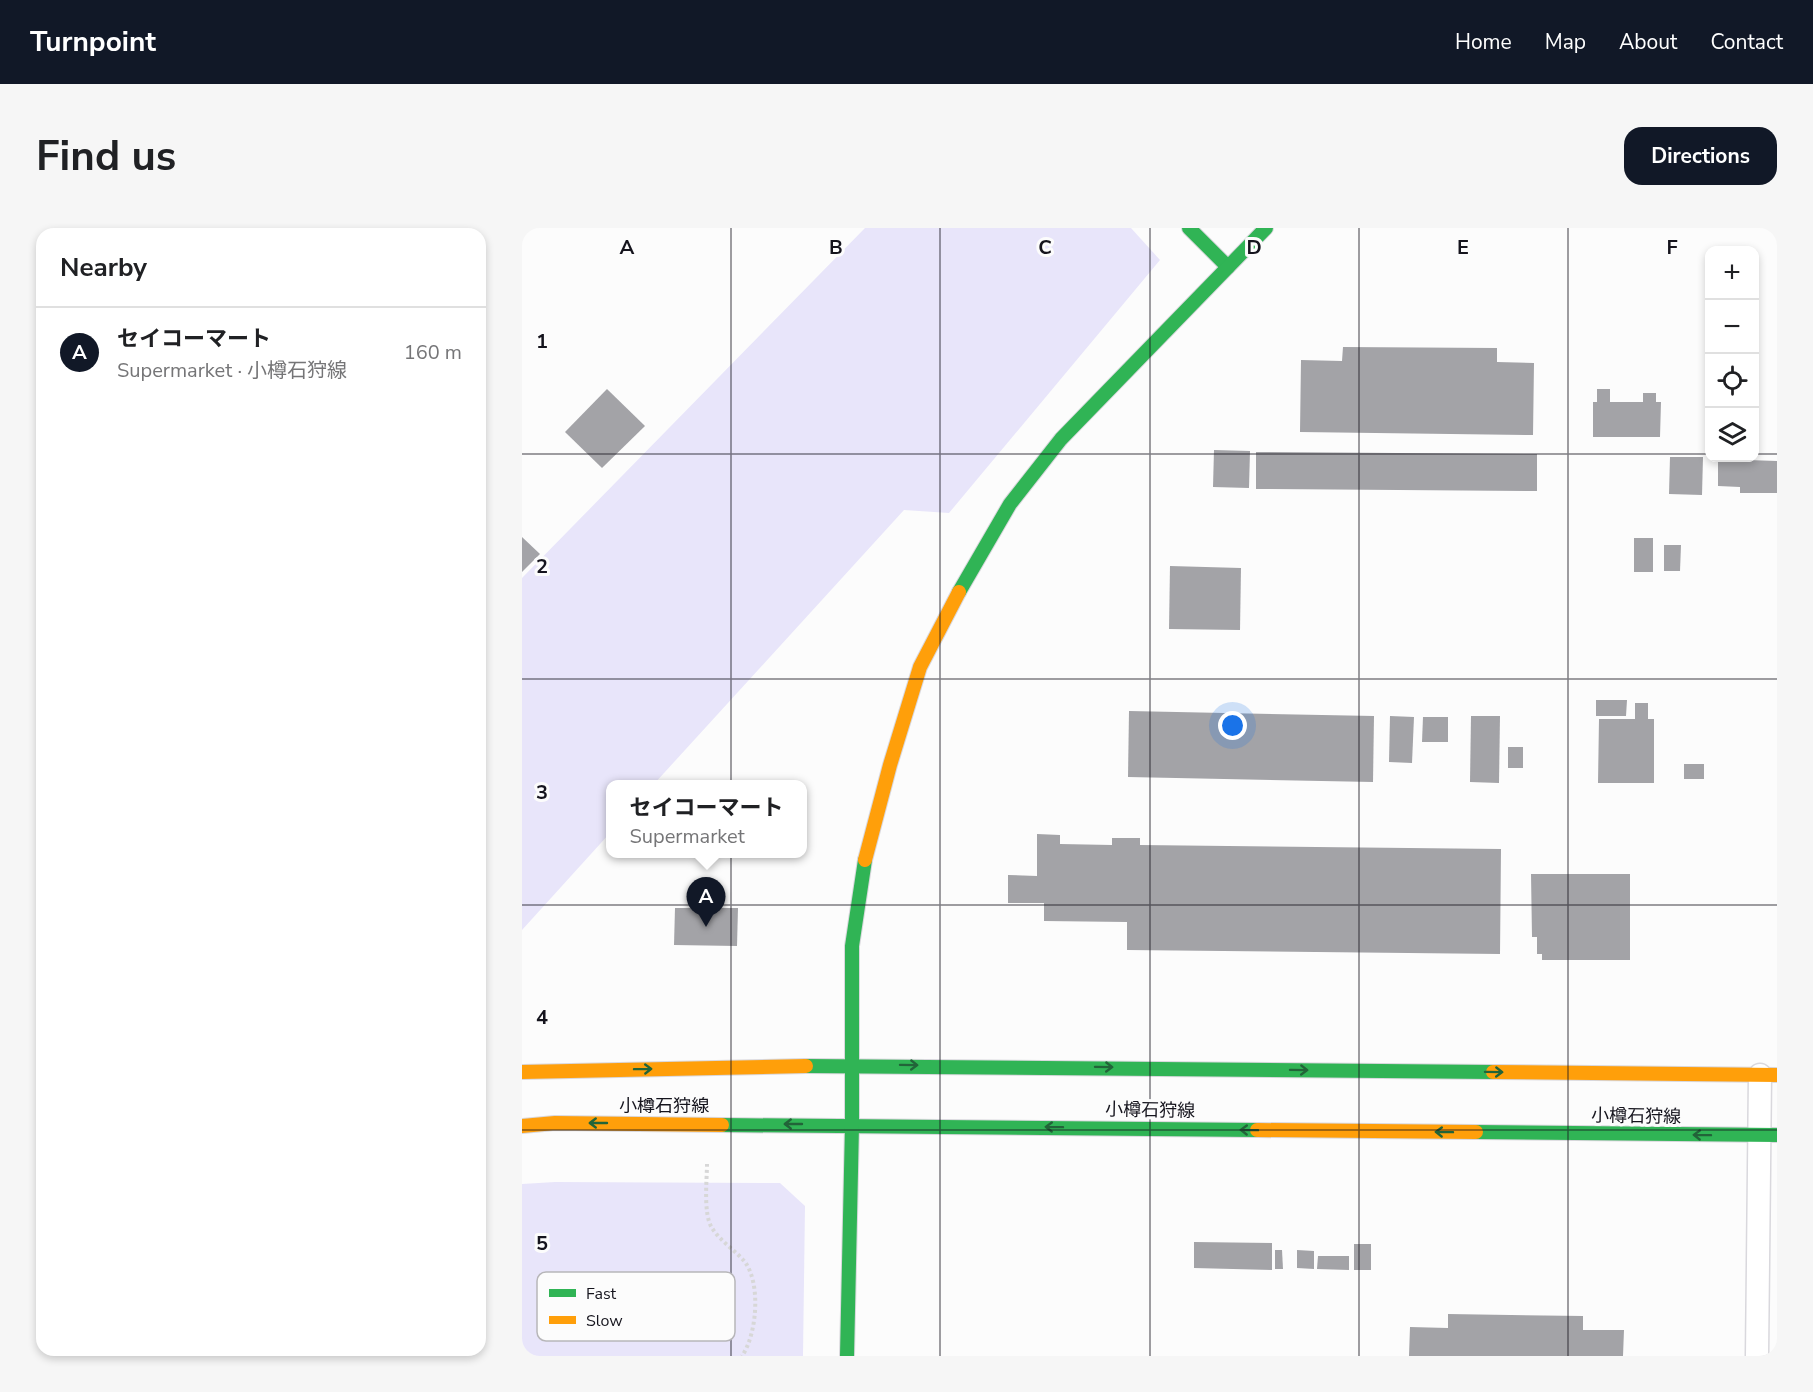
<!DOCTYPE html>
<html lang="en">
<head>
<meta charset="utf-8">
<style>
  :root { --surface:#fff; --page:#f6f6f6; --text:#202124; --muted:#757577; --line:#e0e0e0; --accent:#111827 }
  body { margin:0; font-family:"Nunito Sans","Noto Sans JP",sans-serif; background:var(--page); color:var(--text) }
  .controls { position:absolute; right:18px; top:18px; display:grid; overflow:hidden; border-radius:12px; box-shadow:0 3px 9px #0003 }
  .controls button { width:54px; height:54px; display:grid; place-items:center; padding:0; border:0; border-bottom:2px solid var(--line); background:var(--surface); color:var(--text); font:30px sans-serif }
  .you { position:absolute; left:711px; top:498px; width:21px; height:21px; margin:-15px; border:4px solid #fff; border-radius:50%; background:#1a73e8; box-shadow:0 0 0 9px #1a73e833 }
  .badge { display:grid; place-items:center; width:39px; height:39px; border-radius:50%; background:var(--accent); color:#fff; font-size:20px; font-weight:700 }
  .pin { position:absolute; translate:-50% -50px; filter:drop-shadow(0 2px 3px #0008) }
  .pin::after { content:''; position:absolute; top:32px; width:21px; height:18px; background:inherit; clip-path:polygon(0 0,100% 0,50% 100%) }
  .popup { position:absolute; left:84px; top:552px; width:201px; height:78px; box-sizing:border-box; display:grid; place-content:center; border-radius:12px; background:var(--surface); filter:drop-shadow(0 2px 4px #0005); font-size:20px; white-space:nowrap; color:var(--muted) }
  .popup b { font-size:22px; color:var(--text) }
  .popup::after { content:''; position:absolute; left:50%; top:100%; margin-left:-12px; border:12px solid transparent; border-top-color:var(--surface) }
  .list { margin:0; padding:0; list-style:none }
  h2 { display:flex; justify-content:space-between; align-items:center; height:78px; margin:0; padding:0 24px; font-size:26px }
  h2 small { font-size:20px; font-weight:400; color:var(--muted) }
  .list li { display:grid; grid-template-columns:39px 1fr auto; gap:18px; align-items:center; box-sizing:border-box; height:90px; padding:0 24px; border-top:2px solid var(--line) }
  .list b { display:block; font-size:22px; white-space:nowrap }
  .list p { margin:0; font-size:20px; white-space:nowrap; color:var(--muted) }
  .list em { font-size:20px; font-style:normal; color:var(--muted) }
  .icon { flex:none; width:33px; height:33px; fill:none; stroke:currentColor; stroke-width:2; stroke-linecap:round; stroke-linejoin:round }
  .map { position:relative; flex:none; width:1255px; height:1128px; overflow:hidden; border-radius:18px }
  header { display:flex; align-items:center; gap:36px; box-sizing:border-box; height:84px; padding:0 30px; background:var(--accent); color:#fff }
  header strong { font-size:28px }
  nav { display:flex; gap:33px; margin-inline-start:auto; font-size:21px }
  .intro { display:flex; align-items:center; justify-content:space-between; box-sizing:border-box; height:144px; padding:0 36px }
  h1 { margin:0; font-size:42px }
  .button { padding:15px 27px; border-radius:18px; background:var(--accent); color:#fff; font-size:21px; font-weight:700 }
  main { display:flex; gap:36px; padding:0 36px }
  aside { flex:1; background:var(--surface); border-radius:18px; box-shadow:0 3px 9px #0003 }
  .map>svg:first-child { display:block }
  .green { fill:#e8e5fa }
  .building { fill:#a3a3a7 }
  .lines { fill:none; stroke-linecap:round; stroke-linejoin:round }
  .street-casing { stroke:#d9d8dd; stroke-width:25 }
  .fast-casing { stroke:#d9d8dd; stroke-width:16 }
  .slow-casing { stroke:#d9d8dd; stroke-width:16 }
  .path { stroke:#d7d7d7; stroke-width:4; stroke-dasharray:3 3; stroke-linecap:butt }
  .street { stroke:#fff; stroke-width:22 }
  .fast { stroke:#30b455; stroke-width:14 }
  .slow { stroke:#ff9f0a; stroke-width:14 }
  .oneway { stroke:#226439 }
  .grid { fill:none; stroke:#15141d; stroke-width:1.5; stroke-opacity:0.55 }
  .labels { text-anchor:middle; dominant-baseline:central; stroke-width:6; stroke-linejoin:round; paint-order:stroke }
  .street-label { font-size:18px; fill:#15141d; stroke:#fcfcfc }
  .key { fill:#fcfcfc; stroke:#b7b6b9; stroke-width:1.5 }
  .key-label { font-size:16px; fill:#15141d }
  .grid-label { font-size:20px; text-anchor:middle; font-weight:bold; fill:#15141d; stroke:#fcfcfc; stroke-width:6; stroke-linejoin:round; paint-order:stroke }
</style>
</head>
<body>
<header>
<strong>Turnpoint</strong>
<nav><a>Home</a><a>Map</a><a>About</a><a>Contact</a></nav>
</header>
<div class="intro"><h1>Find us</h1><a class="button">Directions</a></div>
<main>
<aside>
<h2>Nearby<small></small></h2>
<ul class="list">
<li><span class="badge">A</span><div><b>セイコーマート</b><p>Supermarket · 小樽石狩線</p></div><em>160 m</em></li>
</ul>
</aside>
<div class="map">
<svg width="1255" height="1128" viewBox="0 0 1255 1128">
  <rect width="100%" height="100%" fill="#fcfcfc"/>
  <g class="green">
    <path d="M343,0H609L638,32L427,285L382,282L132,556H88V605L0,702V350Z"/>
    <path d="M33,954L258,955L283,978L281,1128H0V956Z"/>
  </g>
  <g class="building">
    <path d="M821,119L975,120V134L1012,135L1011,207L778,204L779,132L820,133Z"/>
    <path d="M85,161L123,198L80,240L43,204Z"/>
    <path d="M1075,161H1088V174H1121V165H1134V174H1139L1138,209H1071V174H1075Z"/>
    <path d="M692,222L728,223L727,260L691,259Z"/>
    <path d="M734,224L1015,226V263L734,261Z"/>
    <path d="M1148,229H1181L1180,267L1147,266Z"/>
    <path d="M1196,231L1255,233V265H1218V259L1196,258Z"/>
    <path d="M0,309L18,326L0,344Z"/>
    <rect x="1112" y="310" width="19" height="34"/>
    <path d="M1142,317H1159L1158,343H1142Z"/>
    <path d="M648,338L719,340L718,402L647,401Z"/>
    <path d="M1074,472H1105L1104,488H1074Z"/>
    <path d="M1113,475H1126V491H1132V555H1076L1077,491H1113Z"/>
    <path d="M607,483L852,488L851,554L606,549Z"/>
    <path d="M868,488L892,489L890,535L867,534Z"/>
    <path d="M949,488H978L977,555L948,554Z"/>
    <path d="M901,489H926V514H900Z"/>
    <rect x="986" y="519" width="15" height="21"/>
    <rect x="1162" y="536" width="20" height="15"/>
    <path d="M515,606L538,607V616L590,617V610H618V617L979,621L978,726L605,722V694L522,693V675H486V647L515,648Z"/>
    <path d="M1009,646H1108V732H1020V726H1015V709H1010Z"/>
    <path d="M153,680H216L215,718L152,717Z"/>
    <path d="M672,1014L750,1015V1042L672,1040Z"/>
    <rect x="832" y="1016" width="17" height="26"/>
    <path d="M753,1022H760L761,1041H753Z"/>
    <path d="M775,1022L792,1023V1041L775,1040Z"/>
    <path d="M796,1028H827V1042L795,1041Z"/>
    <path d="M926,1086L1061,1088V1102H1102L1101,1128H887L888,1099L926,1100Z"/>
  </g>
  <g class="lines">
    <defs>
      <path id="street" d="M1235,1128L1238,847"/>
      <g id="fast">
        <path d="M667,0L706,39"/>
        <path d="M437,364L488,276L539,211L744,0"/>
        <path d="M284,838L971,844"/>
        <path d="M200,897L735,902"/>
        <path d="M954,904L1255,907"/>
        <path d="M325,1128L330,897V718L343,632"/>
      </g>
      <g id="slow">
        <path d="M343,632L368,537L398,439L437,364"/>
        <path d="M0,844L284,838"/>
        <path d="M971,844L1255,847"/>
        <path d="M0,898L33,895L200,897"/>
        <path d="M735,902L954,904"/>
      </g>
    </defs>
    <use href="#street" class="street-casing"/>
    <use href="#fast" class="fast-casing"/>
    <use href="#slow" class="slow-casing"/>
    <path class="path" d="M185,936C185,952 181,986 190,1000C198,1013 213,1022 223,1034C239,1056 235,1106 220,1128"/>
    <use href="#street" class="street"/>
    <use href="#fast" class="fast"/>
    <use href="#slow" class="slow"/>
  </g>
  <defs><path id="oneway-shaft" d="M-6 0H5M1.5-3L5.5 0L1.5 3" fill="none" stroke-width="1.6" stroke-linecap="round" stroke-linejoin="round" transform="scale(1.5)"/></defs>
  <g class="oneway">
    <use href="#oneway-shaft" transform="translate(387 837) rotate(1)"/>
    <use href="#oneway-shaft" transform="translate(582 839) rotate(1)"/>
    <use href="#oneway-shaft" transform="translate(121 841) rotate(-1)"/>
    <use href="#oneway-shaft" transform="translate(777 842) rotate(1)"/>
    <use href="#oneway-shaft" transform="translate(972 844) rotate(1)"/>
    <use href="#oneway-shaft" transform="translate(76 895) rotate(-180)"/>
    <use href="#oneway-shaft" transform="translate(271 896) rotate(-180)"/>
    <use href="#oneway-shaft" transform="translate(532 899) rotate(-179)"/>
    <use href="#oneway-shaft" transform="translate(727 902) rotate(-179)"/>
    <use href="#oneway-shaft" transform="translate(922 904) rotate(-179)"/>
    <use href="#oneway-shaft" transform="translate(1180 907) rotate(-179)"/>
  </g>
  <path class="grid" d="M209,0V1128M418,0V1128M628,0V1128M837,0V1128M1046,0V1128M0,226H1188M1232,226H1255M0,451H1255M0,677H1255M0,902H1255"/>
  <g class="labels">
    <g class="street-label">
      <text x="142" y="878">小樽石狩線</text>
      <text transform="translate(628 882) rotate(1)">小樽石狩線</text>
      <text transform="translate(1114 888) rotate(1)">小樽石狩線</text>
    </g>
  </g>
  <rect x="15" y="1044" width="198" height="69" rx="9" class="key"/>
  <rect x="27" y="1061" width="27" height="8" fill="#30b455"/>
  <rect x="27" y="1088" width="27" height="8" fill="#ff9f0a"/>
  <g class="key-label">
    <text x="64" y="1071">Fast</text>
    <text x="64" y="1098">Slow</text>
  </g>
  <g class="grid-label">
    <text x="105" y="26">A</text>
    <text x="314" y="26">B</text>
    <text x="523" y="26">C</text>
    <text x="732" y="26">D</text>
    <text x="941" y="26">E</text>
    <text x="1150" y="26">F</text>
    <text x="20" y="120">1</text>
    <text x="20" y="345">2</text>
    <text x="20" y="571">3</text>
    <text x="20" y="796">4</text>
    <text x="20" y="1022">5</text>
  </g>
</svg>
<div class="controls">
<button>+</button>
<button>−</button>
<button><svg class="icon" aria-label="locate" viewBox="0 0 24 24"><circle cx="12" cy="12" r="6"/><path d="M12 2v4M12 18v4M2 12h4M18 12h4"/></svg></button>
<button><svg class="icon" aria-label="layers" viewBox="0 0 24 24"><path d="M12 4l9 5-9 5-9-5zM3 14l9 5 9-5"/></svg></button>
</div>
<div class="you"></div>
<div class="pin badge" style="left:184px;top:699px">A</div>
<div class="popup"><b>セイコーマート</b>Supermarket</div>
</div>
</main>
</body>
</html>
